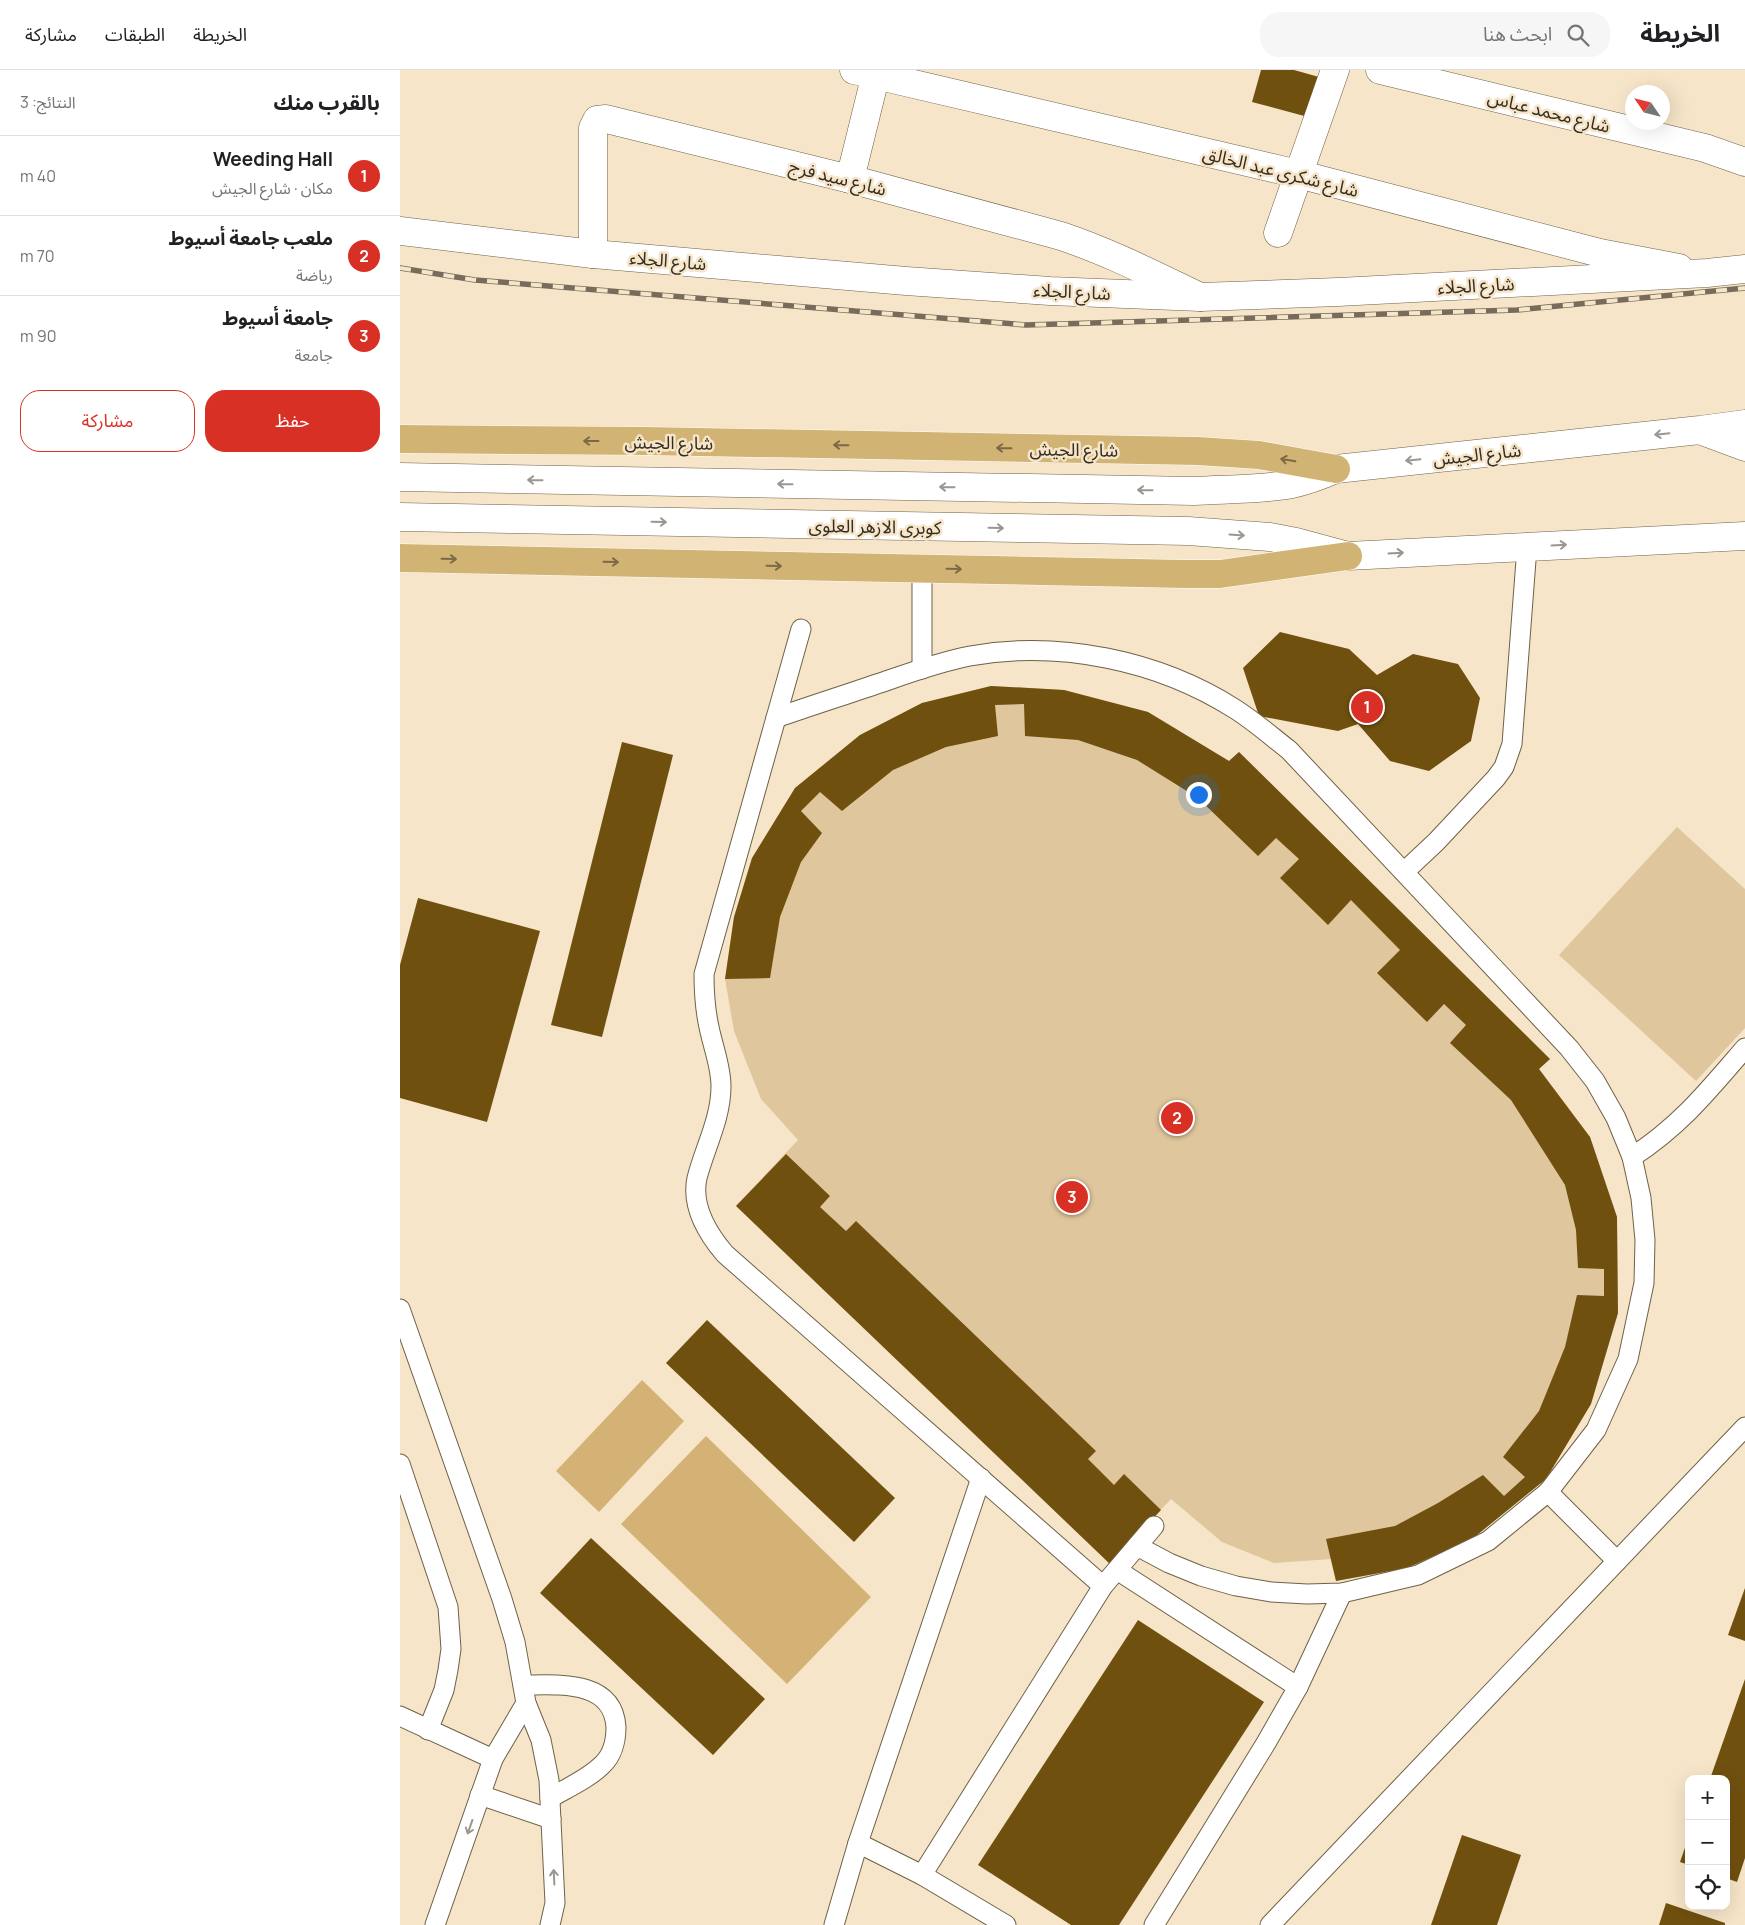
<!DOCTYPE html>
<html lang="ar">
<head>
<meta charset="utf-8">
<style>
  :root { --surface:#fff; --page:#f6f6f6; --text:#202124; --muted:#757577; --line:#e0e0e0; --accent:#d93025 }
  body { margin:0; font-family:Manrope,"Noto Sans Arabic",sans-serif; background:var(--page); color:var(--text); direction:rtl }
  .controls { position:absolute; right:15px; bottom:15px; display:grid; overflow:hidden; border-radius:10px; box-shadow:0 5px 20px #0002 }
  .controls button { width:45px; height:45px; display:grid; place-items:center; padding:0; border:0; border-bottom:1px solid var(--line); background:var(--surface); color:var(--text); font:25px sans-serif }
  .compass { position:absolute; left:1225px; top:15px; width:45px; height:45px; border-radius:50%; background:var(--surface); box-shadow:0 5px 20px #0002; rotate:305deg }
  .you { position:absolute; left:798px; top:724px; width:18px; height:18px; margin:-12px; border:4px solid #fff; border-radius:50%; background:#1a73e8; box-shadow:0 0 0 8px #1a73e833 }
  .badge { display:grid; place-items:center; width:32px; height:32px; border-radius:50%; background:var(--accent); color:#fff; font-size:16px; font-weight:700 }
  .pin { position:absolute; translate:-50% -50%; border:2px solid #fff; box-shadow:0 1px 5px #0006 }
  .list { margin:0; padding:0; list-style:none }
  h2 { display:flex; justify-content:space-between; align-items:center; height:65px; margin:0; padding:0 20px; font-size:21px }
  h2 small { font-size:16px; font-weight:400; color:var(--muted) }
  .list li { display:grid; grid-template-columns:32px 1fr auto; gap:15px; align-items:center; box-sizing:border-box; height:80px; padding:0 20px; border-top:1px solid var(--line) }
  .list b { display:block; font-size:19px; white-space:nowrap }
  .list p { margin:0; font-size:16px; white-space:nowrap; color:var(--muted) }
  .list em { font-size:16px; font-style:normal; color:var(--muted) }
  .actions { display:flex; gap:10px; padding:15px 20px }
  .actions a { flex:1; padding:11px 0; border:1px solid var(--accent); border-radius:20px; text-align:center; font-size:18px; color:var(--accent) }
  .actions .main { background:var(--accent); color:#fff }
  .icon { flex:none; width:28px; height:28px; fill:none; stroke:currentColor; stroke-width:2; stroke-linecap:round; stroke-linejoin:round }
  .map { position:relative; flex:none; width:1345px; height:1855px; overflow:hidden; direction:ltr }
  header { display:flex; align-items:center; gap:30px; box-sizing:border-box; height:70px; padding:0 25px; background:var(--surface); border-bottom:1px solid var(--line) }
  header strong { font-size:24px }
  nav { display:flex; gap:28px; margin-inline-start:auto; font-size:18px }
  .search { width:350px; height:45px; background:var(--page); display:flex; align-items:center; gap:12px; box-sizing:border-box; padding:0 18px; border-radius:20px; color:var(--muted); font-size:19px }
  main { display:flex }
  aside { flex:1; background:var(--surface) }
  .map>svg:first-child { display:block }
  .green { fill:#dfc69c }
  .water { fill:#d4b175 }
  .building { fill:#70500f }
  .lines { fill:none; stroke-linecap:round; stroke-linejoin:round }
  .lane-casing { stroke:#6f6147; stroke-width:21 }
  .street-casing { stroke:#6f6147; stroke-width:29 }
  .secondary-casing { stroke:#6f6147; stroke-width:29 }
  .primary-casing { stroke:#fff; stroke-width:29 }
  .lane { stroke:#fff; stroke-width:19 }
  .street { stroke:#fff; stroke-width:28 }
  .secondary { stroke:#fff; stroke-width:28 }
  .primary { stroke:#d1b474; stroke-width:28 }
  .rail-casing { stroke:#776c5b; stroke-width:5.5 }
  .rail { stroke:#f6e5c8; stroke-width:4; stroke-dasharray:11; stroke-linecap:butt }
  .oneway { stroke:#9a9690 }
  .oneway2 { stroke:#7b6a47 }
  .labels { text-anchor:middle; dominant-baseline:central; stroke-width:5; stroke-linejoin:round; paint-order:stroke }
  .street-label { font-size:18px; fill:#342d22; stroke:#f6e5c8 }
</style>
</head>
<body>
<header>
<strong>الخريطة</strong>
<div class="search"><svg class="icon" aria-label="search" viewBox="0 0 24 24"><circle cx="10" cy="10" r="6"/><path d="M15 15l6 6"/></svg>ابحث هنا</div>
<nav><a>الخريطة</a><a>الطبقات</a><a>مشاركة</a></nav>
</header>
<main>
<div class="map">
<svg width="1345" height="1855" viewBox="0 0 1345 1855">
  <rect width="100%" height="100%" fill="#f6e5c8"/>
  <g class="green">
    <path d="M591,616L664,620L748,642L829,691L839,682L1150,989L1139,999L1190,1067L1217,1147L1218,1243L1191,1334L1146,1409L1072,1469L1007,1498L936,1511L931,1489L874,1493L822,1472L771,1429L710,1494L336,1136L398,1070L361,1029L334,961L325,909L334,847L352,788L395,718L460,665L522,633Z"/>
    <path d="M1277,757L1345,819V958L1296,1011L1159,885Z"/>
  </g>
  <g class="water">
    <path d="M242,1310L284,1351L199,1442L156,1401Z"/>
    <path d="M306,1366L471,1527L387,1614L221,1454Z"/>
  </g>
  <g class="building">
    <path d="M861,0H894L919,7L908,47L852,32Z"/>
    <path d="M880,562L949,579L977,605L1013,584L1058,594L1080,628L1071,671L1029,701L990,691L958,654L938,661L859,646L843,598Z"/>
    <path d="M591,616L664,620L748,642L829,691L839,682L1150,989L1139,999L1190,1067L1217,1147L1218,1243L1191,1334L1146,1409L1072,1469L1007,1498L936,1511L926,1469L995,1456L1038,1433L1083,1405L1104,1426L1125,1407L1103,1387L1139,1341L1165,1277L1177,1225L1204,1226V1199L1178,1198L1176,1160L1165,1115L1111,1030L1050,973L1066,955L1044,934L1027,952L977,903L1000,880L951,830L928,855L880,808L899,789L876,768L858,786L798,728L737,690L678,670L625,666L624,634L595,635L598,666L546,677L493,700L442,741L420,722L401,741L422,763L401,792L380,847L370,908L325,909L334,847L352,788L395,718L460,665L522,633Z"/>
    <path d="M222,672L273,685L202,967L151,955Z"/>
    <path d="M18,828L140,861L87,1052L0,1028V895Z"/>
    <path d="M386,1084L430,1126L420,1137L446,1161L456,1151L696,1381L688,1389L714,1415L724,1404L761,1440L710,1494L336,1136Z"/>
    <path d="M307,1250L495,1428L454,1472L266,1293Z"/>
    <path d="M191,1468L365,1629L313,1685L140,1523Z"/>
    <path d="M1345,1518V1571L1328,1565Z"/>
    <path d="M738,1550L864,1632L719,1855H671L578,1795Z"/>
    <path d="M1345,1609V1788L1337,1812L1326,1808V1709H1310Z"/>
    <path d="M1062,1765L1121,1785L1097,1855H1031Z"/>
    <path d="M1288,1769H1289V1795L1280,1792Z"/>
    <path d="M1266,1833L1325,1853V1855H1259Z"/>
  </g>
  <g class="lines">
    <defs>
      <g id="lane">
        <path d="M401,559L304,904C304,922 305,939 309,957C313,977 321,996 321,1016C321,1049 305,1077 297,1108C291,1136 308,1164 325,1184L703,1516"/>
        <path d="M522,599V499"/>
        <path d="M376,648C410,636 445,625 480,613C509,603 539,592 570,586C659,570 758,590 835,639C854,651 871,666 889,680L1169,978L1195,1011L1216,1048L1232,1087L1241,1128L1245,1170L1244,1213L1228,1289L1196,1360L1148,1422L1088,1471L1018,1505L942,1523L907,1524L871,1522L836,1516L801,1506L769,1493L737,1476"/>
        <path d="M1004,802L1036,772L1096,708L1104,697L1112,674L1127,477"/>
        <path d="M1232,1087C1280,1056 1308,1021 1345,978"/>
        <path d="M0,1239L102,1529L115,1572L126,1633L141,1670L149,1710L155,1833L150,1855"/>
        <path d="M0,1394L48,1537L51,1579L48,1600L44,1620L28,1660"/>
        <path d="M1148,1422L1217,1491"/>
        <path d="M717,1500L898,1617"/>
        <path d="M123,1615C157,1615 213,1609 216,1657C216,1671 212,1686 202,1695C188,1709 167,1718 150,1728"/>
        <path d="M0,1646L93,1689"/>
        <path d="M80,1725L151,1749"/>
        <path d="M458,1773L522,1805L606,1855"/>
        <path d="M522,1805L703,1516L754,1456"/>
        <path d="M35,1855L93,1689L126,1633"/>
        <path d="M434,1855L458,1773L581,1408"/>
        <path d="M754,1855L866,1673L898,1617L942,1523"/>
        <path d="M870,1855L1345,1357"/>
      </g>
      <g id="street">
        <path d="M454,0L898,104L1200,183L1279,198"/>
        <path d="M980,0L1305,78L1345,92"/>
        <path d="M450,109L477,0"/>
        <path d="M878,163L935,0"/>
        <path d="M193,184V58L197,50L206,49L450,109L661,166C709,182 754,205 800,227"/>
      </g>
      <g id="secondary">
        <path d="M0,161L193,184L506,211L650,221L800,227L938,222L1307,203L1345,199"/>
        <path d="M1302,361L1345,377"/>
        <path d="M0,407L794,421C826,419 860,420 892,414C907,411 922,405 936,399L1300,360L1345,354"/>
        <path d="M0,447L788,461L870,467L896,472L948,486L1345,466"/>
      </g>
      <g id="primary">
        <path d="M0,369L246,371L798,381L859,385L936,399"/>
        <path d="M0,488L785,504H820L948,486"/>
      </g>
    </defs>
    <use href="#lane" class="lane-casing"/>
    <use href="#street" class="street-casing"/>
    <use href="#secondary" class="secondary-casing"/>
    <use href="#primary" class="primary-casing"/>
    <use href="#lane" class="lane"/>
    <use href="#street" class="street"/>
    <use href="#secondary" class="secondary"/>
    <use href="#primary" class="primary"/>
    <defs>
      <path id="rail" d="M0,198L75,210L626,255L1117,240L1345,218"/>
    </defs>
    <use href="#rail" class="rail-casing"/>
    <use href="#rail" class="rail"/>
  </g>
  <defs><path id="oneway-shaft" d="M-6 0H5M1.5-3L5.5 0L1.5 3" fill="none" stroke-width="1.6" stroke-linecap="round" stroke-linejoin="round" transform="scale(1.25)"/></defs>
  <g class="oneway">
    <use href="#oneway-shaft" transform="translate(1262 364) rotate(174)"/>
    <use href="#oneway-shaft" transform="translate(1013 390) rotate(174)"/>
    <use href="#oneway-shaft" transform="translate(135 410) rotate(-179)"/>
    <use href="#oneway-shaft" transform="translate(385 414) rotate(-179)"/>
    <use href="#oneway-shaft" transform="translate(547 417) rotate(-179)"/>
    <use href="#oneway-shaft" transform="translate(745 420) rotate(-179)"/>
    <use href="#oneway-shaft" transform="translate(259 452) rotate(1)"/>
    <use href="#oneway-shaft" transform="translate(596 458) rotate(1)"/>
    <use href="#oneway-shaft" transform="translate(837 465) rotate(4)"/>
    <use href="#oneway-shaft" transform="translate(1159 475) rotate(-3)"/>
    <use href="#oneway-shaft" transform="translate(996 483) rotate(-3)"/>
    <use href="#oneway-shaft" transform="translate(70 1757) rotate(109)"/>
    <use href="#oneway-shaft" transform="translate(154 1807) rotate(-93)"/>
  </g>
  <g class="oneway2">
    <use href="#oneway-shaft" transform="translate(191 371) rotate(-180)"/>
    <use href="#oneway-shaft" transform="translate(441 375) rotate(-179)"/>
    <use href="#oneway-shaft" transform="translate(604 378) rotate(-179)"/>
    <use href="#oneway-shaft" transform="translate(888 390) rotate(-170)"/>
    <use href="#oneway-shaft" transform="translate(49 489) rotate(1)"/>
    <use href="#oneway-shaft" transform="translate(211 492) rotate(1)"/>
    <use href="#oneway-shaft" transform="translate(374 496) rotate(1)"/>
    <use href="#oneway-shaft" transform="translate(554 499) rotate(1)"/>
  </g>
  <g class="labels">
    <g class="street-label">
      <text transform="translate(1149 41) rotate(14)">شارع محمد عباس</text>
      <text transform="translate(881 101) rotate(14)">شارع شكرى عبد الخالق</text>
      <text transform="translate(438 107) rotate(14)">شارع سيد فرج</text>
      <text transform="translate(268 190) rotate(5)">شارع الجلاء</text>
      <text transform="translate(1076 215) rotate(-3)">شارع الجلاء</text>
      <text transform="translate(672 221) rotate(3)">شارع الجلاء</text>
      <text transform="translate(269 372) rotate(1)">شارع الجيش</text>
      <text transform="translate(674 379) rotate(1)">شارع الجيش</text>
      <text transform="translate(1077 384) rotate(-6)">شارع الجيش</text>
      <text transform="translate(475 456) rotate(1)">كوبرى الازهر العلوى</text>
    </g>
  </g>
</svg>
<div class="controls">
<button>+</button>
<button>−</button>
<button><svg class="icon" aria-label="locate" viewBox="0 0 24 24"><circle cx="12" cy="12" r="6"/><path d="M12 2v4M12 18v4M2 12h4M18 12h4"/></svg></button>
</div>
<svg class="compass" viewBox="-18 -18 36 36"><path d="M0-13l5 13h-10z" fill="#e53935"/><path d="M0 13l5-13h-10z" fill="#757577"/></svg>
<div class="you"></div>
<div class="pin badge" style="left:967px;top:637px">1</div>
<div class="pin badge" style="left:777px;top:1048px">2</div>
<div class="pin badge" style="left:672px;top:1127px">3</div>
</div>
<aside>
<h2>بالقرب منك<small>النتائج: 3</small></h2>
<ul class="list">
<li><span class="badge">1</span><div><b>Weeding Hall</b><p>مكان · شارع الجيش</p></div><em>40 m</em></li>
<li><span class="badge">2</span><div><b>ملعب جامعة أسيوط</b><p>رياضة</p></div><em>70 m</em></li>
<li><span class="badge">3</span><div><b>جامعة أسيوط</b><p>جامعة</p></div><em>90 m</em></li>
</ul>
<div class="actions"><a class="main">حفظ</a><a>مشاركة</a></div>
</aside>
</main>
</body>
</html>
